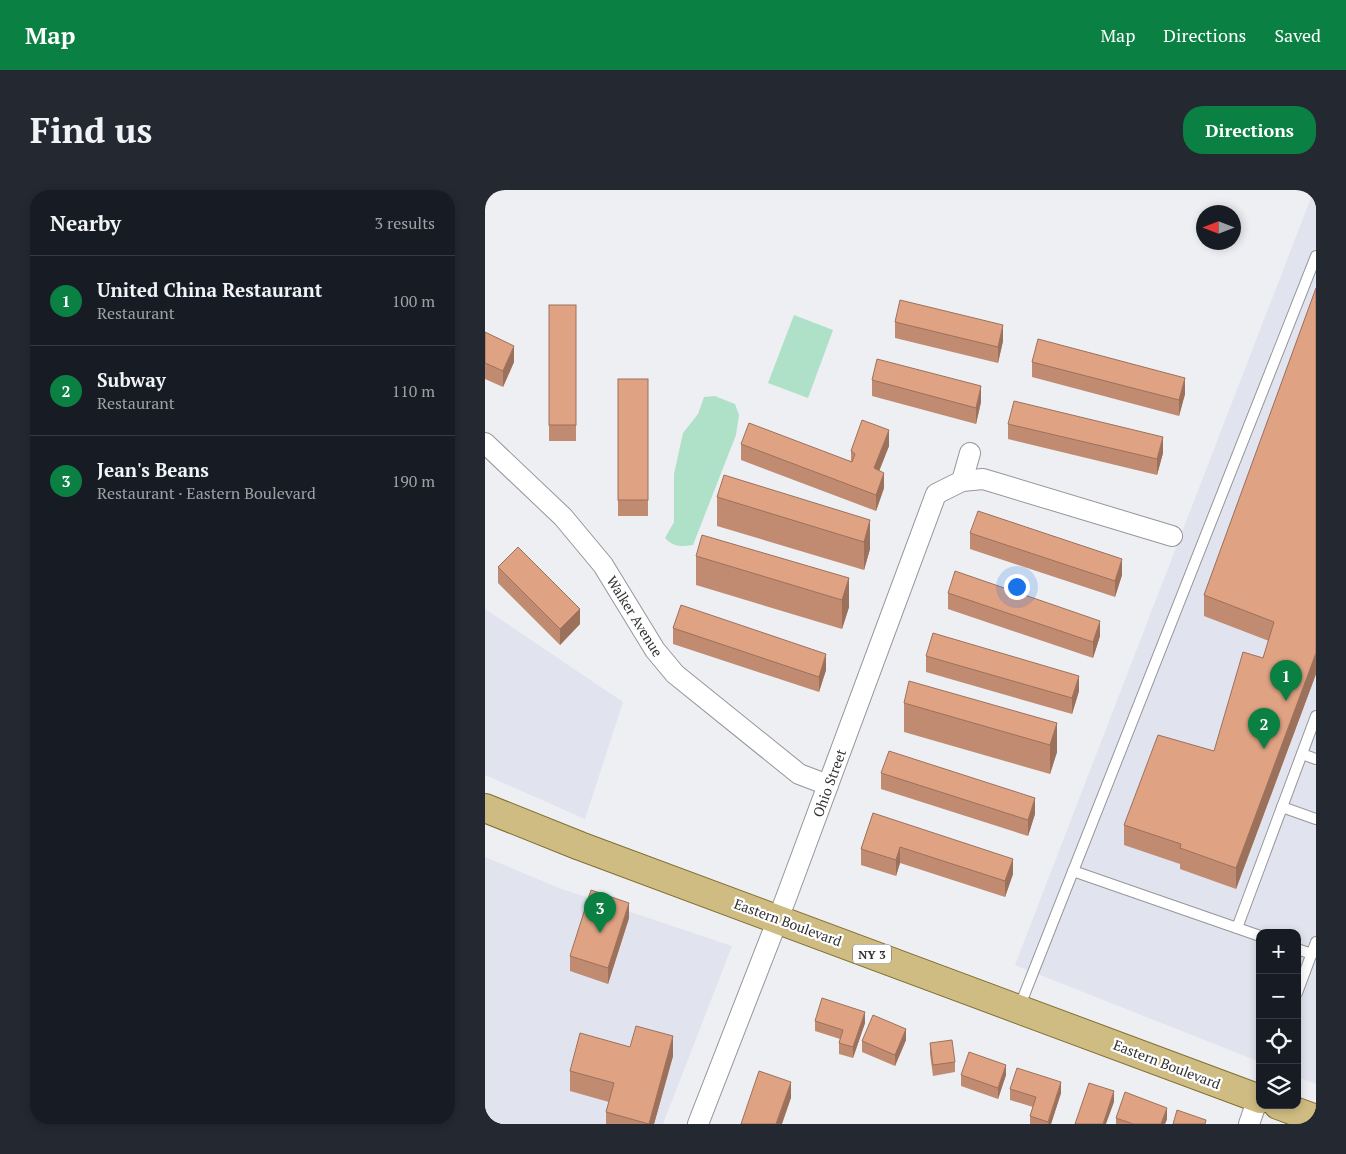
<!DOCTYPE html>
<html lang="en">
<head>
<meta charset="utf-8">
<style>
  :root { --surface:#171b24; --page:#242831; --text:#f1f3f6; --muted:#9ea1a6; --line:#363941; --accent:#0b8043 }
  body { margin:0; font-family:"PT Serif",serif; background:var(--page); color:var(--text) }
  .controls { position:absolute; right:15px; bottom:15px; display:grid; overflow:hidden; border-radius:10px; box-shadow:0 2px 8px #0003 }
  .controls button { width:45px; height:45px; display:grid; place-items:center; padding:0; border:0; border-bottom:1px solid var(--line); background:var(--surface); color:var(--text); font:25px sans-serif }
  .compass { position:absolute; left:711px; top:15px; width:45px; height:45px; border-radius:50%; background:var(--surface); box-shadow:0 2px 8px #0003; rotate:270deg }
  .you { position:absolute; left:531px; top:396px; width:18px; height:18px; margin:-12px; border:4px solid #fff; border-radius:50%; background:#1a73e8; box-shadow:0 0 0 8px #1a73e833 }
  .badge { display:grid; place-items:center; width:32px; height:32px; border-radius:50%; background:var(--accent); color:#fff; font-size:16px; font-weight:700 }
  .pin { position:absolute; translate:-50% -41px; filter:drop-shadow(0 1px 2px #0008) }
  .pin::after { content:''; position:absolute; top:26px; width:18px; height:15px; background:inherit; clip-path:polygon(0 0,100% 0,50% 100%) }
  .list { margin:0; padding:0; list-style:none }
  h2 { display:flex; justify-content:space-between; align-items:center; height:65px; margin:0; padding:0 20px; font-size:21px }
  h2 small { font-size:16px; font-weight:400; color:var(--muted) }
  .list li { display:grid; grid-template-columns:32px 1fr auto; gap:15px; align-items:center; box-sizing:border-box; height:90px; padding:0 20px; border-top:1px solid var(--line) }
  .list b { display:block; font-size:19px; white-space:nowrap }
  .list p { margin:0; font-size:16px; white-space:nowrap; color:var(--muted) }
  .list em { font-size:16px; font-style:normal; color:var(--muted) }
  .icon { flex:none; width:28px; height:28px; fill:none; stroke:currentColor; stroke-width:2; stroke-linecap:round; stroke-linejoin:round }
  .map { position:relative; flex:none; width:831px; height:934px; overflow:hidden; border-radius:20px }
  header { display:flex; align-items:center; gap:30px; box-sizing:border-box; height:70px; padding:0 25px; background:var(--accent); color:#fff }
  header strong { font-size:24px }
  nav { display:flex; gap:28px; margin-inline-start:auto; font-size:18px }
  .intro { display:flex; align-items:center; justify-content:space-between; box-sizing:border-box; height:120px; padding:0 30px }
  h1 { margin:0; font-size:35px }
  .button { padding:12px 22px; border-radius:20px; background:var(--accent); color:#fff; font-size:18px; font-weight:700 }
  main { display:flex; gap:30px; padding:0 30px }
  aside { flex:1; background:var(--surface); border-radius:20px; box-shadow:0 2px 8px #0003 }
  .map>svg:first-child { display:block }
  .built { fill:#e1e3ee }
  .green { fill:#afe1c9 }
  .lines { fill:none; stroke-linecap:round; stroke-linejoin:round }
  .lane-casing { stroke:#95969a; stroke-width:12 }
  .street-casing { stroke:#95969a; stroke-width:22 }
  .primary-casing { stroke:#826e2f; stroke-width:30 }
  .lane { stroke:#fff; stroke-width:10 }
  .street { stroke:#fff; stroke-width:20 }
  .primary { stroke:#cebc82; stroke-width:28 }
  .wall { fill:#c08b71 }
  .shaded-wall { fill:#9c715c }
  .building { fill:#dfa283; stroke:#9c715c }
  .labels { text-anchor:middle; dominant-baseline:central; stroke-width:4.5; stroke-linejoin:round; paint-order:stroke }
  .shield { fill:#fff; stroke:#6e6e6f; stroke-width:1 }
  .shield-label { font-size:12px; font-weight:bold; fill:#303031 }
  .street-label { font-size:14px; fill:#303031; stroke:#fff }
</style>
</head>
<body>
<header>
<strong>Map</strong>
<nav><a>Map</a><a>Directions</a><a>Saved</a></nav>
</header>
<div class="intro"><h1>Find us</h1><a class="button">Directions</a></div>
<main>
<aside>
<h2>Nearby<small>3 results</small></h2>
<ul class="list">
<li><span class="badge">1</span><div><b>United China Restaurant</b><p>Restaurant</p></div><em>100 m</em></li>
<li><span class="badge">2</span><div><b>Subway</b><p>Restaurant</p></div><em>110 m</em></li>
<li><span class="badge">3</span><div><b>Jean's Beans</b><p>Restaurant · Eastern Boulevard</p></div><em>190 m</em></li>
</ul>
</aside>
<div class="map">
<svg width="831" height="934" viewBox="0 0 831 934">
  <rect width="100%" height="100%" fill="#eeeff3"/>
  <g class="built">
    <path d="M829,0H831V894L812,887V743H775V872L530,775Z"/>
    <path d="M0,419L138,512L100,629L0,585Z"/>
    <path d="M0,667L74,698L247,756L178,934H0Z"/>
  </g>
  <g class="green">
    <path d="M309,125L348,140L323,208L283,193Z"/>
    <path d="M230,206L250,214L254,225L251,245L208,355C197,357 188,357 180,348L189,332V284L198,243L213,224L219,207Z"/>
  </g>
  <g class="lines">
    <defs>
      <g id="lane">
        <path d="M817,564L831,569"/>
        <path d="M797,617L831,629"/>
        <path d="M588,681L775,746"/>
        <path d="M752,738L831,526"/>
        <path d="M812,759L827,764"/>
        <path d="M812,803L831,752"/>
        <path d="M534,818L831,66"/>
      </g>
      <g id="street">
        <path d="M0,253L78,327L118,375L170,460L190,484L314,584L343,595"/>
        <path d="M477,291L498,289L687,346"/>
        <path d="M213,934L301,708L451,304L477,291L485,263"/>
        <path d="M764,934L773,908"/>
      </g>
      <g id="primary">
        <path d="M0,618L95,656L775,909"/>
        <path d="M793,915L831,929"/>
      </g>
    </defs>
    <use href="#lane" class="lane-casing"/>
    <use href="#street" class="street-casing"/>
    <use href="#primary" class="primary-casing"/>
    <use href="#lane" class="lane"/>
    <use href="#street" class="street"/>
    <use href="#primary" class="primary"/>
  </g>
  <g class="wall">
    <path d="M831,98V484L751,699L695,679V674L639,655V635L729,561L778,468L784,451L719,426V405Z"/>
    <rect x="64" y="115" width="27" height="136"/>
    <path d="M410,132L518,151L513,173L410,148Z"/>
    <path d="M0,142L29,172L18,197L0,189Z"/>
    <path d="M547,172L700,204L694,226L547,187Z"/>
    <rect x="133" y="189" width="30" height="137"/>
    <path d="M387,190L496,212L491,234L387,206Z"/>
    <path d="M523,234L678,263L672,285L523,249Z"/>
    <path d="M256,254L366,271V261L404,256L394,281L399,298L391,321L256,270Z"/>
    <path d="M232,307L385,330V359L379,380L232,336Z"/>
    <path d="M485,343L637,385L630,407L485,359Z"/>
    <path d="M211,366L364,388V417L357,439L211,395Z"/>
    <path d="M13,377L95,434L75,455L13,393Z"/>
    <path d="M463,403L615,446L608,468L463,419Z"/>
    <path d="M188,438L341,480L334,502L188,454Z"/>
    <path d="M441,466L594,501L587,524L441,482Z"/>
    <path d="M419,513L572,533V562L565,584L419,542Z"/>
    <path d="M396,583L550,624L543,646L396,599Z"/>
    <path d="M388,623L528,684L520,707L415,673L411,686L376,675V659Z"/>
    <path d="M144,728L123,794L85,781V766Z"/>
    <path d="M330,831L380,833L368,868L354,864V853L355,849L330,841Z"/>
    <path d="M421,850L410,876L377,862V851Z"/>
    <path d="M445,853L470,872V882L448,886L445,864Z"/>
    <path d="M145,857L188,866L169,934H121V922L124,912L85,901V881Z"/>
    <path d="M476,885H521L513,909L476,896Z"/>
    <path d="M525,899L576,903L566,934H545V926L548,917L525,910Z"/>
    <path d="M631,928L682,929L680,934H631Z"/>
  </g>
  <g class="shaded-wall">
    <path d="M518,135V151L513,173V157Z"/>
    <path d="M29,156V172L18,197V181Z"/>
    <path d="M700,188V204L694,226V210Z"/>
    <path d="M496,196V212L491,234V218Z"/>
    <path d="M404,240V256L389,294V278Z"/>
    <path d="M678,247V263L672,285V269Z"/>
    <path d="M399,283V298L391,321V305Z"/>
    <path d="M385,330V359L379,380V352Z"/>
    <path d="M637,369V385L630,407V391Z"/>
    <path d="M364,388V417L357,439V410Z"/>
    <path d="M95,419V434L75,455V439Z"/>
    <path d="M615,431V446L608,468V452Z"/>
    <path d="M831,463V484L751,699V678Z"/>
    <path d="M341,464V480L334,502V487Z"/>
    <path d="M594,486V501L587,524V508Z"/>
    <path d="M572,533V562L565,584V555Z"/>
    <path d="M550,608V624L543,646V630Z"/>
    <path d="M415,657V673L411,686V670Z"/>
    <path d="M528,669V684L520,707V691Z"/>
    <path d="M144,713V728L123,794V778Z"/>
    <path d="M380,822V833L368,868V857Z"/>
    <path d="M421,839V850L410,876V865Z"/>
    <path d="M188,846V866L169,934H164Z"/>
    <path d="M521,875V885L513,909V898Z"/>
    <path d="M306,892V908L297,934H291Z"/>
    <path d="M576,892V903L566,934H563Z"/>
    <path d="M629,901V912L621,934H618Z"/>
    <path d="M682,918V929L680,934H676Z"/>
  </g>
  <g class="building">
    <path d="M831,98V463L751,678L695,658L696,654L639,635L673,545L729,561L758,462L778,468L789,432L719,405Z"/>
    <path d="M415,110L518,135L513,157L410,132Z"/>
    <rect x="64" y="115" width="27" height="120"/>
    <path d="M0,142L29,156L18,181L0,173Z"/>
    <path d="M553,149L700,188L694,210L547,172Z"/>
    <path d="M392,169L496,196L491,218L387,190Z"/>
    <rect x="133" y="189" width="30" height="121"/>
    <path d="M529,211L678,247L672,269L523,234Z"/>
    <path d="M377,230L404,240L389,278L399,283L391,305L256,254L264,233L367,272L370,264L366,261Z"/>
    <path d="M239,285L385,330L379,352L232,307Z"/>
    <path d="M493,321L637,369L630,391L485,343Z"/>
    <path d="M217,345L364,388L357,410L211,366Z"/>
    <path d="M33,357L95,419L75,439L13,377Z"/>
    <path d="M470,381L615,431L608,452L463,403Z"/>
    <path d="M196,415L341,464L334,487L188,438Z"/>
    <path d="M448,443L594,486L587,508L441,466Z"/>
    <path d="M424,491L572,533L565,555L419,513Z"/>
    <path d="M404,561L550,608L543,630L396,583Z"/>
    <path d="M388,623L528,669L520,691L415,657L411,670L376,659Z"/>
    <path d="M106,700L144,713L123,778L85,766Z"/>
    <path d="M337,808L380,822L368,857L354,853L358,840L330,831Z"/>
    <path d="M388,825L421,839L410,865L377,851Z"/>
    <path d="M151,836L188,846L164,934L121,922L129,893L85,881L95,843L145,857Z"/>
    <path d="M467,850L470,872L448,875L445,853Z"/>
    <path d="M484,862L521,875L513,898L476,885Z"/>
    <path d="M532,878L576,892L563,932L545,926L551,907L525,899Z"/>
    <path d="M274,881L306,892L291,934H256Z"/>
    <path d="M604,893L629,901L618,934H590Z"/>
    <path d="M640,902L682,918L676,934H648L631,928Z"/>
    <path d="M692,920L721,930L720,934H688Z"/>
  </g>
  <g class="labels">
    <rect class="shield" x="368" y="754.5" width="38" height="19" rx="4"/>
    <g class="shield-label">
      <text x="387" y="764">NY 3</text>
    </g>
    <g class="street-label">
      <text transform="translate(150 426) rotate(58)">Walker Avenue</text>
      <text transform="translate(344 593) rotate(-70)">Ohio Street</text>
      <text transform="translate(303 732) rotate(20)">Eastern Boulevard</text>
      <text transform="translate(682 874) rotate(21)">Eastern Boulevard</text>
    </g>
  </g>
</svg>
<div class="controls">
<button>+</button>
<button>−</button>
<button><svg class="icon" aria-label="locate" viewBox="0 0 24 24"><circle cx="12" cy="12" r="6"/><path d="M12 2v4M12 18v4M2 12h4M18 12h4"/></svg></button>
<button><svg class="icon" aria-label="layers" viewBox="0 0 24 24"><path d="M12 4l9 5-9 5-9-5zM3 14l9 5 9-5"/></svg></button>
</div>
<svg class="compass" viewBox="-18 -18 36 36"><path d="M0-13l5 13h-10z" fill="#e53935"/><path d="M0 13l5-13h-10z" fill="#9ea1a6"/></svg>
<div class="you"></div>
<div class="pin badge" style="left:801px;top:511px">1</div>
<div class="pin badge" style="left:779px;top:559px">2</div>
<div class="pin badge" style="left:115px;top:743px">3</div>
</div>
</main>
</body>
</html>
